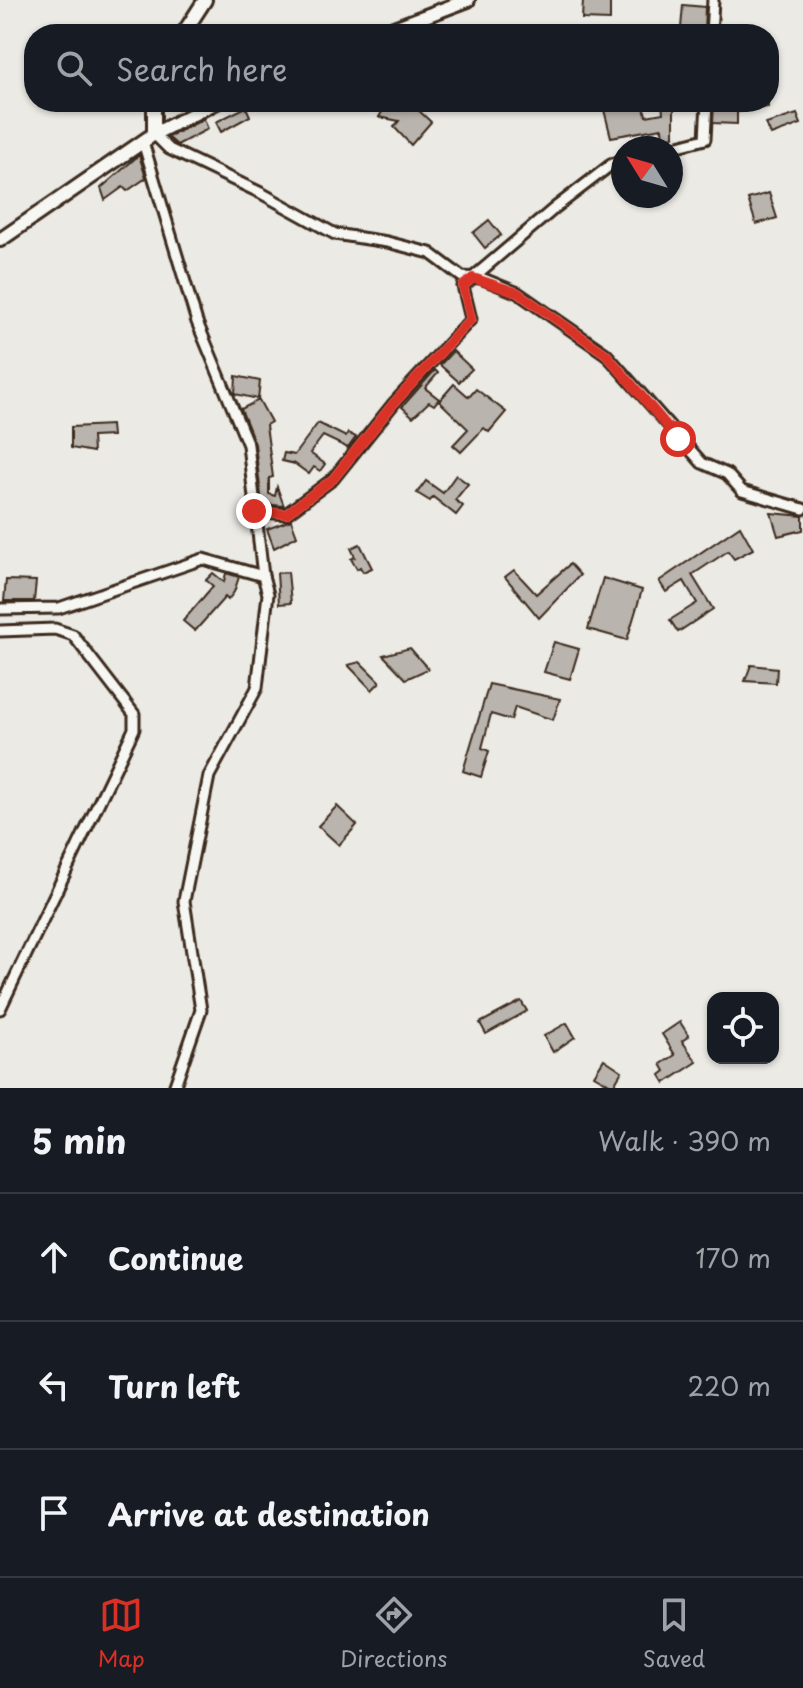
<!DOCTYPE html>
<html lang="en">
<head>
<meta charset="utf-8">
<style>
  :root { --surface:#171b24; --page:#20242c; --text:#f1f3f6; --muted:#9ea1a6; --line:#363941; --accent:#d93025 }
  body { margin:0; font-family:"Playpen Sans",sans-serif; background:var(--page); color:var(--text) }
  .controls { position:absolute; right:24px; bottom:24px; display:grid; overflow:hidden; border-radius:16px; box-shadow:0 2px 6px #0004 }
  .controls button { width:72px; height:72px; display:grid; place-items:center; padding:0; border:0; border-bottom:2px solid var(--line); background:var(--surface); color:var(--text); font:40px sans-serif }
  .compass { position:absolute; left:611px; top:136px; width:72px; height:72px; border-radius:50%; background:var(--surface); box-shadow:0 2px 6px #0004; rotate:307deg }
  .stop { position:absolute; width:24px; height:24px; margin:-18px; border:6px solid #d93025; border-radius:50%; background:#fff }
  .stop.end { background:#d93025; border-color:#fff; box-shadow:0 2px 8px #0008 }
  .list { margin:0; padding:0; list-style:none }
  h2 { display:flex; justify-content:space-between; align-items:center; height:104px; margin:0; padding:0 32px; font-size:34px }
  h2 small { font-size:26px; font-weight:400; color:var(--muted) }
  .list li { display:grid; grid-template-columns:52px 1fr auto; gap:24px; align-items:center; box-sizing:border-box; height:128px; padding:0 32px; border-top:2px solid var(--line) }
  .list b { display:block; font-size:30px; white-space:nowrap }
  .list em { font-size:26px; font-style:normal; color:var(--muted) }
  .icon { flex:none; width:44px; height:44px; fill:none; stroke:currentColor; stroke-width:2; stroke-linecap:round; stroke-linejoin:round }
  .map { position:relative; flex:none; width:803px; height:1088px; overflow:hidden }
  .search { position:absolute; background:var(--surface); box-shadow:0 2px 6px #0004; left:24px; right:24px; top:24px; height:88px; display:flex; align-items:center; gap:20px; box-sizing:border-box; padding:0 28px; border-radius:32px; color:var(--muted); font-size:30px }
  .sheet { height:488px; background:var(--surface) }
  nav { display:flex; justify-content:space-around; align-items:center; box-sizing:border-box; height:112px; border-top:2px solid var(--line); background:var(--surface); font-size:22px; color:var(--muted) }
  nav a { display:grid; justify-items:center; gap:4px }
  nav .on { color:var(--accent) }
  .map>svg:first-child { display:block }
  .building { fill:#bab4ae; stroke:#3b2a1e; stroke-width:2 }
  .lines { fill:none; stroke-linecap:round; stroke-linejoin:round }
  .minor-casing { stroke:#3b2a1e; stroke-width:15 }
  .secondary-casing { stroke:#3b2a1e; stroke-width:18 }
  .minor { stroke:#f6f6f2; stroke-width:9 }
  .secondary { stroke:#f6f6f2; stroke-width:12 }
  .route { stroke:#d93025; stroke-width:10 }
</style>
</head>
<body>
<div class="map">
<svg width="803" height="1088" viewBox="0 0 803 1088">
  <rect width="100%" height="100%" fill="#ebeae5"/>
  <filter id="ink" filterUnits="userSpaceOnUse"><feTurbulence type="fractalNoise" baseFrequency=".0125" numOctaves="2"/><feDisplacementMap in="SourceGraphic" scale="16" xChannelSelector="R" yChannelSelector="G"/><feConvolveMatrix kernelMatrix="1 2 1 2 8 2 1 2 1" color-interpolation-filters="sRGB"/></filter>
  <g filter="url(#ink)">
    <g class="building">
      <path d="M583,0H610V20L582,19Z"/>
      <path d="M683,5L705,7L704,31L681,28Z"/>
      <path d="M388,102L413,105L431,122L411,145L394,127L399,121L379,117Z"/>
      <path d="M602,102H643L646,116L663,113L662,103L674,102V136L663,138L662,128L611,137Z"/>
      <path d="M714,102H768V107L737,112V124L713,123Z"/>
      <path d="M246,107L250,116L221,132L216,122Z"/>
      <path d="M797,114L801,124L771,135L766,124Z"/>
      <path d="M204,119L208,129L177,145L168,137Z"/>
      <path d="M139,155L146,178L127,191L123,187L105,200L101,188Z"/>
      <path d="M769,193L777,218L756,224L748,199Z"/>
      <path d="M489,220L501,235L485,248L473,233Z"/>
      <path d="M453,351L472,369L459,382L440,365Z"/>
      <path d="M435,370L438,373L425,388L439,399L434,405L429,402L413,417L402,407Z"/>
      <path d="M236,376L260,381L258,399L235,394Z"/>
      <path d="M454,384L469,397L476,389L506,412L489,432L484,428L461,452L453,445L468,429L439,401Z"/>
      <path d="M259,400L271,422L266,425L273,477L269,478V494L275,496L277,487L284,506L262,504L255,444L241,409Z"/>
      <path d="M318,423L346,437L348,433L356,437L348,448L323,436L310,453L325,464L320,471L314,467L309,474L295,464L282,461L284,453L294,455Z"/>
      <path d="M111,425L112,436L92,437L93,452L71,448V427Z"/>
      <path d="M456,475L468,484L455,500L463,506L456,515L433,497L430,501L417,493L426,481L443,493Z"/>
      <path d="M771,513L803,516V530L778,536Z"/>
      <path d="M291,520L297,536L274,548L267,529Z"/>
      <path d="M740,526L753,549L734,559L728,551L692,575L713,609L678,632L670,620L697,603L684,581L666,592L659,581Z"/>
      <path d="M360,544L372,568L363,572L360,567L357,569L351,559L355,557L351,548Z"/>
      <path d="M570,564L580,575L539,618L505,577L514,570L536,594Z"/>
      <path d="M288,572L291,603L279,604L277,573Z"/>
      <path d="M213,573L224,582L226,573L239,577L234,592L228,600L225,597L195,631L183,621L213,586L206,580Z"/>
      <path d="M603,578L642,590L627,640L588,629Z"/>
      <path d="M6,580L36,581L34,601H4Z"/>
      <path d="M554,642L579,649L570,679L544,672Z"/>
      <path d="M410,648L428,669L406,679L383,655Z"/>
      <path d="M360,662L380,682L372,690L348,665Z"/>
      <path d="M751,665L777,668L776,683L745,681Z"/>
      <path d="M489,684L560,699L553,720L515,707L511,720L491,714L482,748L489,751L481,777L463,771Z"/>
      <path d="M337,806L357,825L339,845L318,826Z"/>
      <path d="M521,1001L527,1011L486,1034L480,1023Z"/>
      <path d="M680,1022L689,1036L682,1041L697,1062L665,1083L660,1075L665,1071L661,1064L675,1055L662,1034Z"/>
      <path d="M567,1023L575,1037L553,1052L544,1036Z"/>
      <path d="M604,1059L622,1071L613,1086L594,1075Z"/>
    </g>
    <g class="lines">
      <defs>
        <g id="minor">
          <path d="M711,34L713,0"/>
          <path d="M154,134L169,149L261,193L335,234L387,242L430,253L462,277L481,278L518,293L606,354L702,463L727,474L742,491L803,509"/>
          <path d="M143,142L197,322L248,445L263,576"/>
          <path d="M671,148L705,139L707,102"/>
          <path d="M254,511L286,514L333,479L394,403L471,319L463,286L556,207L612,164L623,161"/>
          <path d="M0,609L59,608L203,559L263,576L268,594L257,688L209,776L184,901L201,1010L174,1088"/>
          <path d="M0,631L55,629L73,635L134,714V729L0,1009"/>
        </g>
        <g id="secondary">
          <path d="M183,34L205,0"/>
          <path d="M378,34L468,0"/>
          <path d="M154,134V102"/>
          <path d="M0,240L154,134L217,102"/>
        </g>
      </defs>
      <use href="#minor" class="minor-casing"/>
      <use href="#secondary" class="secondary-casing"/>
      <use href="#minor" class="minor"/>
      <use href="#secondary" class="secondary"/>
    </g>
  </g>
  <g class="lines" filter="url(#ink)">
    <path class="route" d="M254,511L286,514L333,479L394,403L471,319L463,286L473,278L518,293L606,354L678,439"/>
  </g>
</svg>
<div class="controls">
<button><svg class="icon" aria-label="locate" viewBox="0 0 24 24"><circle cx="12" cy="12" r="6"/><path d="M12 2v4M12 18v4M2 12h4M18 12h4"/></svg></button>
</div>
<svg class="compass" viewBox="-18 -18 36 36"><path d="M0-13l5 13h-10z" fill="#e53935"/><path d="M0 13l5-13h-10z" fill="#9ea1a6"/></svg>
<div class="stop" style="left:678px;top:439px"></div>
<div class="stop end" style="left:254px;top:511px"></div>
<div class="search"><svg class="icon" aria-label="search" viewBox="0 0 24 24"><circle cx="10" cy="10" r="6"/><path d="M15 15l6 6"/></svg>Search here</div>
</div>
<section class="sheet">
<h2>5 min<small>Walk · 390 m</small></h2>
<ul class="list">
<li><svg class="icon" aria-label="ahead" viewBox="0 0 24 24"><path d="M12 20V5M6 11l6-6 6 6"/></svg><div><b>Continue</b></div><em>170 m</em></li>
<li><svg class="icon" aria-label="left" viewBox="0 0 24 24"><path d="M17 20v-9H6M10 6l-5 5 5 5"/></svg><div><b>Turn left</b></div><em>220 m</em></li>
<li><svg class="icon" aria-label="arrive" viewBox="0 0 24 24"><path d="M6 21V4h12l-3 4 3 4H6"/></svg><div><b>Arrive at destination</b></div></li>
</ul>
</section>
<nav>
<a class="on"><svg class="icon" aria-label="map" viewBox="0 0 24 24"><path d="M3 6l6-2 6 2 6-2v14l-6 2-6-2-6 2zM9 4v14M15 6v14"/></svg>Map</a>
<a><svg class="icon" aria-label="directions" viewBox="0 0 24 24"><path d="M12 3l9 9-9 9-9-9zM9 14v-3h6M13 9l2 2-2 2"/></svg>Directions</a>
<a><svg class="icon" aria-label="saved" viewBox="0 0 24 24"><path d="M7 4h10v16l-5-4-5 4z"/></svg>Saved</a>
</nav>
</body>
</html>
